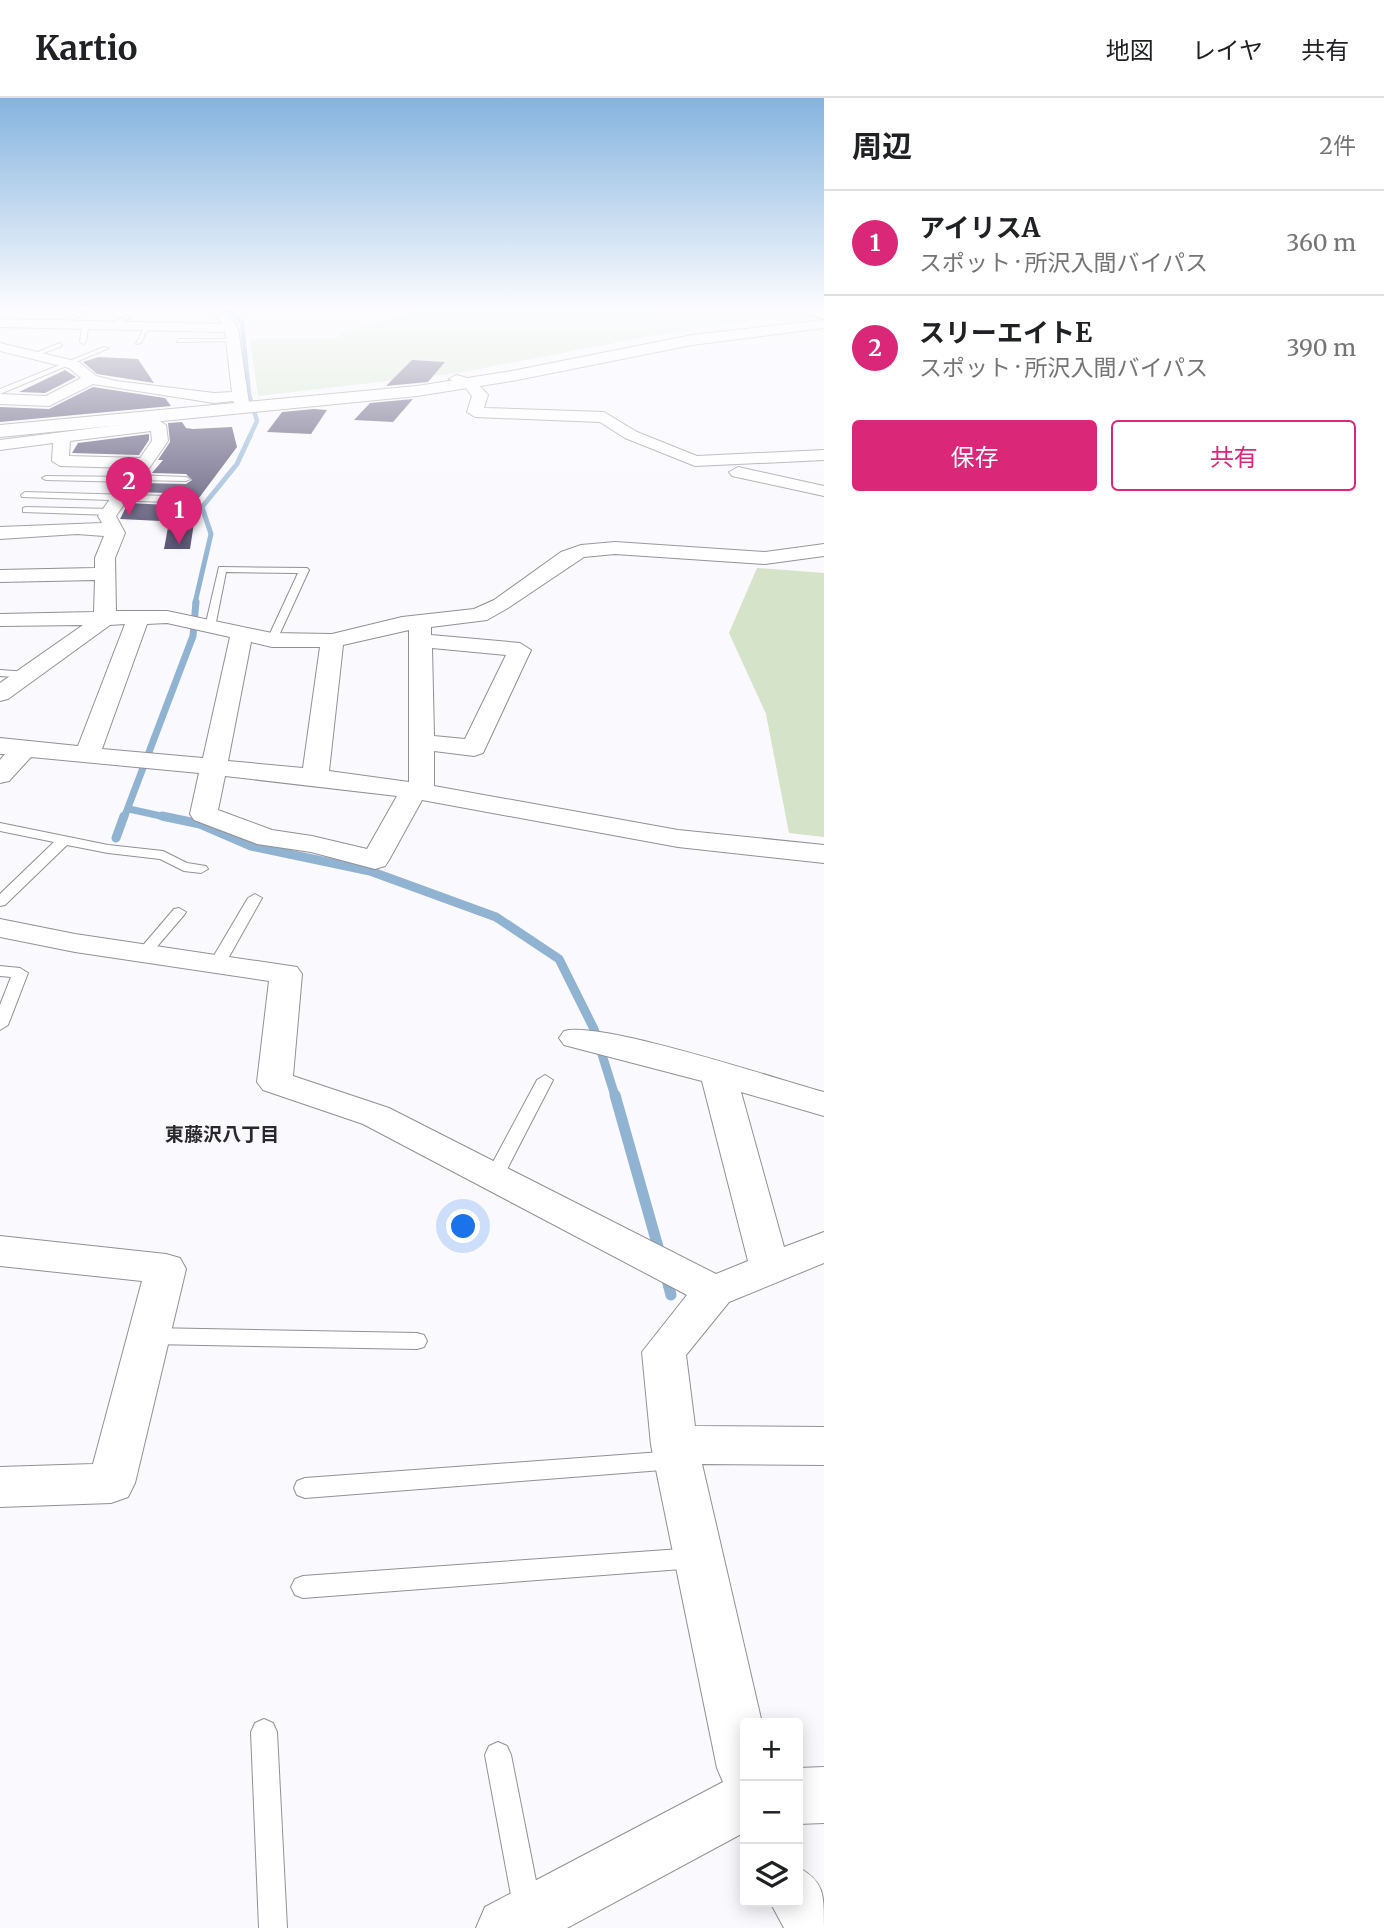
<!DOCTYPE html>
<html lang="ja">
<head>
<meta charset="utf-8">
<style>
  :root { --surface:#fff; --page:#f2f2f2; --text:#202124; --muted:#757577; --line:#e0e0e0; --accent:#db2777 }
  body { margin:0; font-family:Merriweather,"Noto Sans JP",serif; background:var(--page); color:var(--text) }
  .controls { position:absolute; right:21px; bottom:21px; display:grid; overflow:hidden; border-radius:7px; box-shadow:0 4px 18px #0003 }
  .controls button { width:63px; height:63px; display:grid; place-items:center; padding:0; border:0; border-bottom:2px solid var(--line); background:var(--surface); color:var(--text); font:35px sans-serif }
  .you { position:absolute; left:464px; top:1129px; width:24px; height:24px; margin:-18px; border:5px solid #fff; border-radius:50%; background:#1a73e8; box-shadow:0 0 0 10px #1a73e833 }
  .badge { display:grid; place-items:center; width:46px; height:46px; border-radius:50%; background:var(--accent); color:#fff; font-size:23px; font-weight:700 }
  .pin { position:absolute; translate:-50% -58px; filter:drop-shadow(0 2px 4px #0008) }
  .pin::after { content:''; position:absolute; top:37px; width:24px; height:21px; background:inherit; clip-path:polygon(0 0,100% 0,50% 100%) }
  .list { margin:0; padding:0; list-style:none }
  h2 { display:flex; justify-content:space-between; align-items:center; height:91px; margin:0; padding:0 28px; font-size:30px }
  h2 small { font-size:23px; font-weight:400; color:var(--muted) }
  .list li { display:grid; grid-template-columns:46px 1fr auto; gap:21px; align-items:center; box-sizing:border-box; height:105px; padding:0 28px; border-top:2px solid var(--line) }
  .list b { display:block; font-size:26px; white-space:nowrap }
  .list p { margin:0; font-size:23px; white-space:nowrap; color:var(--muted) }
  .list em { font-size:23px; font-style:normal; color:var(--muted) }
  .actions { display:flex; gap:14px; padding:21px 28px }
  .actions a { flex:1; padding:16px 0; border:2px solid var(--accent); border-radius:7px; text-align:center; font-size:24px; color:var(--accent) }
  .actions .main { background:var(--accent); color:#fff }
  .icon { flex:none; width:38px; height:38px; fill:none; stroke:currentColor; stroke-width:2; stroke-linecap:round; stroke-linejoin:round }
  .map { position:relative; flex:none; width:824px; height:1830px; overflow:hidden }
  header { display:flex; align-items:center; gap:42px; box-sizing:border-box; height:98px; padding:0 35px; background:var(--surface); border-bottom:2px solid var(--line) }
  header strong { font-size:33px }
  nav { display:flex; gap:38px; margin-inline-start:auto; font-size:24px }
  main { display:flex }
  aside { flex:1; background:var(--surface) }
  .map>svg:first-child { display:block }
  .green { fill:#d5e3c8 }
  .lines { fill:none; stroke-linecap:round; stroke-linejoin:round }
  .stream-far4 { stroke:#91b3d2; stroke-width:4.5 }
  .stream-far3 { stroke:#91b3d2; stroke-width:5 }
  .stream-far2 { stroke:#91b3d2; stroke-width:7 }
  .stream-far1 { stroke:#91b3d2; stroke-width:9 }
  .stream { stroke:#91b3d2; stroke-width:11 }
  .building { fill:#514b6e }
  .lane-casing { stroke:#919195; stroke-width:2 }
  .street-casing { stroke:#919195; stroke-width:2 }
  .highway-casing { stroke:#919195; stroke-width:2 }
  .lane { fill:#fff; fill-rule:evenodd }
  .street { fill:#fff; fill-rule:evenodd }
  .highway { fill:#fff; fill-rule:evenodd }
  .labels { text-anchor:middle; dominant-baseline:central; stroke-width:7; stroke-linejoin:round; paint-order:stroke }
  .neighbourhood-label { font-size:19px; font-weight:bold; fill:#29292b; stroke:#f9f9fe }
</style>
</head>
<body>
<header>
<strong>Kartio</strong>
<nav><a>地図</a><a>レイヤ</a><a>共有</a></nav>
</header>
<main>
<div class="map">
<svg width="824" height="1830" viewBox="0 0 824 1830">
  <rect width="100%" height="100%" fill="#f9f9fe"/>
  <g class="green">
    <path d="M419,212H657L660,216L753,215L765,221L640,240L458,275L258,298L250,241H333L344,234Z"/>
    <path d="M757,470L824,475V739L789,735L766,616L729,535Z"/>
  </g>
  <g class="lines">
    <path class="stream-far4" d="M227,212L242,224L249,296L257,323L249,340"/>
    <path class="stream-far3" d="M195,505L211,436L202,409L237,366L250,338"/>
    <g class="stream-far2">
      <path d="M129,711L170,720"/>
      <path d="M124,720L193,538L196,504"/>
    </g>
    <g class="stream-far1">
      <path d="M162,718L200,726L251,748L370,773L496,819L559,861L594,931L615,998"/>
      <path d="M116,740L124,718"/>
    </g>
    <g class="stream">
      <path d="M615,997L660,1156"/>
      <path d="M665,1174L671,1197"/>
    </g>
  </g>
  <g class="building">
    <path d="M98,259L138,261L154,285L97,276L83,264Z"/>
    <path d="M412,262L445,264L428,284L386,288Z"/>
    <path d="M65,272L76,279L45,295L19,294Z"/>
    <path d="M93,289L165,300L171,308L0,324V309L49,311Z"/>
    <path d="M413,301L393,324L354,322L370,305Z"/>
    <path d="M314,311L327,312L311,336L267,334L282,314Z"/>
    <path d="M182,324L186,330L193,331L232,329L237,349L181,424L120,421L128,405L168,407L174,403L168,395L136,394L143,385L186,386L192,382L186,376L152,375L163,362H158L170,344L168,325Z"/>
    <path d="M149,336V342L139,357L72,355L78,345Z"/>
    <path d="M169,424L194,425L190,451H164Z"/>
  </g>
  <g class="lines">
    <defs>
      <g id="lane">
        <path d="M164,212L160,215L157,213L158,212Z"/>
        <path d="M813,212L811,215H658L661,213Z"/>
        <path d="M82,214L87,215L48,230L43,229Z"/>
        <path d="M126,218L131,219L110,230L105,229Z"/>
        <path d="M85,227L88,229L86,244L83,246L80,244L82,229Z"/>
        <path d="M145,228L148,230L141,245L136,246Z"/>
        <path d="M179,241H233L236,243L177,244Z"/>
        <path d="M60,245L62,248L33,259L28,258Z"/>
        <path d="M104,249L109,250L0,296V291Z"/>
        <path d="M133,377L186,379L190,381L186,383L137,382L133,384L46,382L42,380L46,378L132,379Z"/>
        <path d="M25,394L168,398L172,401L168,404L22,399L21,397Z"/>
        <path d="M26,409L111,411L115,414L111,417L23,414V410Z"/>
        <path d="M219,469L307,470L309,472L276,544L267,542L298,475L226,474L215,529L210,532L205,529Z"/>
        <path d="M0,572L28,574L34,577L28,580L0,578Z"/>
        <path d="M0,725L108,747L163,753L187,765L206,768L208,771L201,775L184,773L160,761L108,755L67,747L5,807L0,808V796L54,744L0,733Z"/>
        <path d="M255,796L262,800L225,866L217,871L212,869L209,866L248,800Z"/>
        <path d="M179,810L186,814L184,817L149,858H139L137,855L139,852L174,811Z"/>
        <path d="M0,868L20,870L28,875L8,927L0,932V907L11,879L0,878Z"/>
        <path d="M545,977L553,982L503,1079L500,1083H488L485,1079L537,982Z"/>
        <path d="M150,1230L417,1235L424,1237L427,1243L424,1249L417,1251L150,1246L143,1244L140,1238L143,1232Z"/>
        <path d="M675,1353L683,1355L686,1362L683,1369L675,1371L305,1400L297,1397L294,1390L297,1383L305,1380Z"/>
        <path d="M695,1450L703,1453L707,1460L703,1467L695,1470L303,1500L295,1497L291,1489L295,1481L303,1478Z"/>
        <path d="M264,1621L273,1625L277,1634L287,1830H259L251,1634L255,1625Z"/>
        <path d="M498,1644L507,1648L511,1657L541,1808L537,1818L527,1822L517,1818L513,1808L485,1657L489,1648Z"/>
      </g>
      <g id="street">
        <path d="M225,212L238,230L249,305L246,308H236L233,303L214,305L93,286L49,308L0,306V296L46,298L81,280L69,270L0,253V245L79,264L96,278L116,283L214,295L232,294L225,234L0,229V221L222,226L213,213Z"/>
        <path d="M803,212L824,213V221L805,215Z"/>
        <path d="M456,277C471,280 478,285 488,297L484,310L604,314L637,334L697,358L824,352V362L695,368L625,340L600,324L475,319L467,314L472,298L464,288L449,281Z"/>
        <path d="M158,322L166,327L168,343L116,418L125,435L115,460L116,513H167L272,535L332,536L402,519L474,511L494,502L561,454L581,447L615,444L765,454L824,446V458L765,466L615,456L584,459L508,510L487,522L431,529V537L520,545L531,552L483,655L474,658L434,653V688L678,732L824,747V765L678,749L422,702L389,762L385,768L375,771L311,754L257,746L194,722L190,716L199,675L31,659L9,683L0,685V662L5,656H0V640L78,648L125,526L110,527L8,601L0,603V585L83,527L0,528V516L94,514L95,482L0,484V472L95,470V460L104,438L77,436L0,441V429L102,425L98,418L132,370L60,368L52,363L53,345L0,352V342ZM151,333L152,343L140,360L69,358L70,343ZM167,525L230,539L203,660L102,651L147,526ZM409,532V684L329,673L343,547ZM251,544L272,549H320L303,670L228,663ZM432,550L506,557L465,641L434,638ZM225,678L397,698L367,751L312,738L272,732L218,712Z"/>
        <path d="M738,369L824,388V398L732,378L729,374Z"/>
        <path d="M0,821L75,836L297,869L302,876L293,978L389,1010L716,1176L748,1163L702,983L564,947L559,940L564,933C602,923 776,981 824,994V1018L741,994L784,1149L824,1134V1165L729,1204L686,1257L695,1328L824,1329V1367L702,1366L762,1625H745V1734L567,1830H476L485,1809L723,1684L717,1670L651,1347L642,1254L687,1197L363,1026L263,992L257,984L269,883L75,854L0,839Z"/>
        <path d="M0,1138L166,1156L180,1160L186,1171L135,1385L128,1399L111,1405L0,1409V1369L93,1366L142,1183L0,1168Z"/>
        <path d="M824,1669V1725L798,1726V1670Z"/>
        <path d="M798,1769C824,1784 824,1794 824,1830H784L770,1804H798Z"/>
      </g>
      <path id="highway" d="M824,222V230L692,247L512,283L417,298L0,339V327L417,288L512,273L692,237Z"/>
    </defs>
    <use href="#lane" class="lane-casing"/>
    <use href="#street" class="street-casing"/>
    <use href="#highway" class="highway-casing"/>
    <use href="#lane" class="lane"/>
    <use href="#street" class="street"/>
    <use href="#highway" class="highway"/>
  </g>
  <linearGradient id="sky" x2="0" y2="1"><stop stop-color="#85b4df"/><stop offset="0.45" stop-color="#fcfcff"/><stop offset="1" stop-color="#fcfcff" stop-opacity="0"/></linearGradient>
  <rect width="824" height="468" fill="url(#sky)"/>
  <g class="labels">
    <g class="neighbourhood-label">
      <text x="222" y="1036">東藤沢八丁目</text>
    </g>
  </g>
</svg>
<div class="controls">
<button>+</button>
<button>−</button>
<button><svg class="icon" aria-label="layers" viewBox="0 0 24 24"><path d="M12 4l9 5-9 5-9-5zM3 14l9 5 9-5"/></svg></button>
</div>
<div class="you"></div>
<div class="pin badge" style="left:179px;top:446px">1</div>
<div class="pin badge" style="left:129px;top:417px">2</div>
</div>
<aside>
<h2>周辺<small>2件</small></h2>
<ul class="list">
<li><span class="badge">1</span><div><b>アイリスA</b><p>スポット · 所沢入間バイパス</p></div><em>360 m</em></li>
<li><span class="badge">2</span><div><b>スリーエイトE</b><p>スポット · 所沢入間バイパス</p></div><em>390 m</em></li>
</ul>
<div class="actions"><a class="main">保存</a><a>共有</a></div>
</aside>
</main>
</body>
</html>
